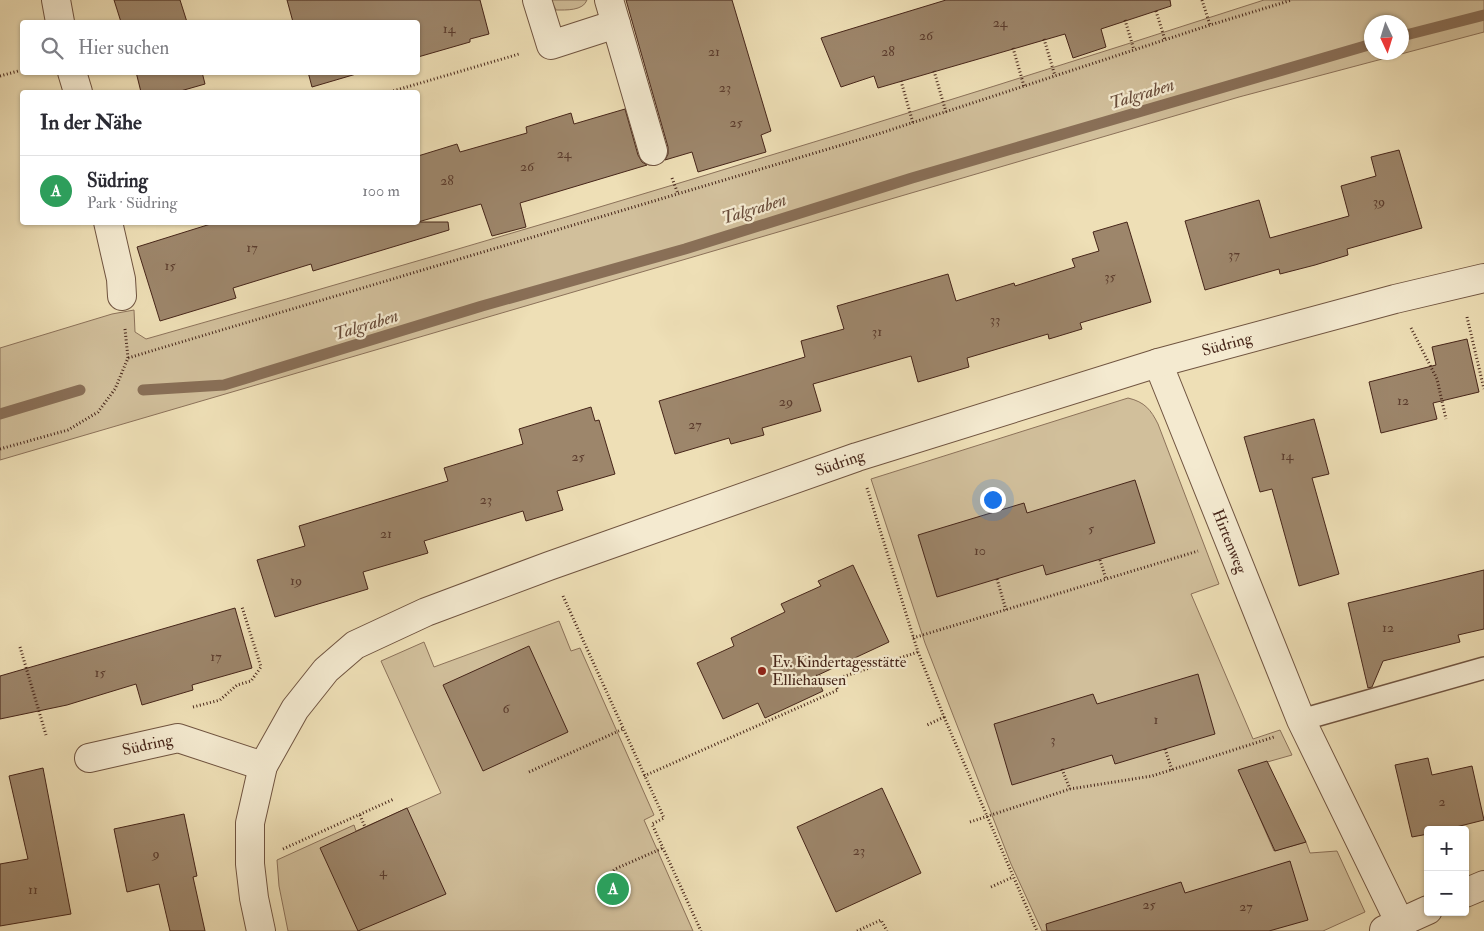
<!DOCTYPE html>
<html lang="de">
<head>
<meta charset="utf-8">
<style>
  :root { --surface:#fff; --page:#f7f7f7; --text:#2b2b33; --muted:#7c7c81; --line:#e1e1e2; --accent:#b45309 }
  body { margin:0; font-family:"IM FELL Double Pica",serif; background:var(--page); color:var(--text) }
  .controls { position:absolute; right:15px; bottom:15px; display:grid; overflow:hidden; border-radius:5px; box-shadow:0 1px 4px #0004 }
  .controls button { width:45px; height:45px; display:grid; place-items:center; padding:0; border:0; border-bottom:1px solid var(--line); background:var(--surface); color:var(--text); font:25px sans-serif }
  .compass { position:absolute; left:1364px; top:15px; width:45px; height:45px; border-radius:50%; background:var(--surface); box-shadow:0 1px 4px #0004; rotate:176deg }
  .you { position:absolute; left:992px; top:499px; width:18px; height:18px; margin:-12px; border:4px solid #fff; border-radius:50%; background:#1a73e8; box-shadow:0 0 0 8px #1a73e833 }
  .badge { display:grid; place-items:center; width:32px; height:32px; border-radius:50%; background:var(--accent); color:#fff; font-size:16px; font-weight:700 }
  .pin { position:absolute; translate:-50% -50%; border:2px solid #fff; box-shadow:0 1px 5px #0006 }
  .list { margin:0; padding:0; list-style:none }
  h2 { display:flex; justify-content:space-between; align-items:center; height:65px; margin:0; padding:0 20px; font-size:21px }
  h2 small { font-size:16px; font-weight:400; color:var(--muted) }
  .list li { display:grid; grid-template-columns:32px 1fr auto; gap:15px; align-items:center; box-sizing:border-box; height:70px; padding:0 20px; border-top:1px solid var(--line) }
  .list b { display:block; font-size:19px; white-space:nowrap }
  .list p { margin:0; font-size:16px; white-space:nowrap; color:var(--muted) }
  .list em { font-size:16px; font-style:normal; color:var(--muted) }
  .icon { flex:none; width:28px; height:28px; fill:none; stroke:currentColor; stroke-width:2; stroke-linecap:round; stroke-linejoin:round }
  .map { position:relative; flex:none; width:1484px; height:931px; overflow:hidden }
  .search { position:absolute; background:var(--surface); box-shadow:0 1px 4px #0004; left:20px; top:20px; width:400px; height:55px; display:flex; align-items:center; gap:12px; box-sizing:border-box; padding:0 18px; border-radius:5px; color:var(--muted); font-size:19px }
  .panel { position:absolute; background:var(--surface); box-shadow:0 1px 4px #0004; left:20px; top:90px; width:400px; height:135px; border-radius:5px }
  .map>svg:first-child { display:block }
  .green { fill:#d1bf9b; stroke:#8c725a; fill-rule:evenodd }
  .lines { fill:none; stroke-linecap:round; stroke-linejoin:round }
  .stream { stroke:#896f57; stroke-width:11 }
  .building { fill:#9d866b; stroke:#462519 }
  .service-casing { stroke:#705440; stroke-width:24 }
  .minor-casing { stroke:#705440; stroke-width:30 }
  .path { stroke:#462519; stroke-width:3; stroke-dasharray:1 2.5; stroke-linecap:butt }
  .service { stroke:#f4ead0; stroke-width:21 }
  .minor { stroke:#f4ead0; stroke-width:28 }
  .poi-dot { fill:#8f2418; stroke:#f4ead0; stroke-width:2 }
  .labels { text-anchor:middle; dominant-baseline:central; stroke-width:4.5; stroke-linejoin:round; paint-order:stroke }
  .number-label { font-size:14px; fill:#5c3d2e }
  .street-label { font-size:16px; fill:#462519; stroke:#f4ead0 }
  .poi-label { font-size:16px; fill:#462519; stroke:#f4ead0; text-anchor:start }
  .water-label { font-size:18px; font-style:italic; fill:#674a38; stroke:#f4ead0 }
</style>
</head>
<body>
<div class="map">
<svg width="1484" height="931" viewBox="0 0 1484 931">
  <rect width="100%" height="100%" fill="#eedfb6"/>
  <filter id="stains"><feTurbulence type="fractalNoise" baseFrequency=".004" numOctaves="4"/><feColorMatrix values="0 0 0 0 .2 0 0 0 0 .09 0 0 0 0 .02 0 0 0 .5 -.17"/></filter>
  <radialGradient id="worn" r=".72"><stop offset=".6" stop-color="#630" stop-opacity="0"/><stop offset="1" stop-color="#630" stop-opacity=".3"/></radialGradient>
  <g class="green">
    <path d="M551,0H587C583,11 566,10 556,10Z"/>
    <path d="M1264,0H1484V32L1239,97L0,460V348L112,314L134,310L135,332L146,339C521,233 894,120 1264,0ZM1372,22H1402V52H1372Z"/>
    <path d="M1128,398C1145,402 1151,410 1158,424L1219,584L1191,594L1253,739L1280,730L1292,755L1239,770L1274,851L1306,842L1310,853L1337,851L1365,912L1323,931H1042L1011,864L925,643L871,479Z"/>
    <path d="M559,621L571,651L580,648L654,815L644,820L693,931H288L279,886L277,860L354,825L356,831L441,793L381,661L424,642L434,667Z"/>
  </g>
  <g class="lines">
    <g class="stream">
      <path d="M1402,36L1484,15"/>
      <path d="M143,390L224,385L482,306L685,249L912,178L1372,44"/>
      <path d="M0,414L80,390"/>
    </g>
  </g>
  <g class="building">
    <path d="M114,0H180L187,22H121Z"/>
    <path d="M287,0H480L489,34L470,39V42L418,57V22H293Z"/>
    <path d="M626,0H732L771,131L761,135L766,152L698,172L692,152L665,160L668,154V147Z"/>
    <path d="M946,0H1170L1171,6L1101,29L1106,47L1073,58L1065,34L878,88L874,76L841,87L821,38Z"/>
    <path d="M136,72H202L205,84L177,92H141Z"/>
    <path d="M308,72H363L312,87Z"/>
    <path d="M625,109L638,155L642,162L647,165L520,203L526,227L492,236L481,204L418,222V156L457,144L460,152L527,133L526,127L571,113L574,124Z"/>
    <path d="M1399,150L1422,228L1347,249L1348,255L1315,265L1280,274L1279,269L1205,290L1185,221L1259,200L1270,238L1349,216L1341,186L1376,176L1371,157Z"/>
    <path d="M217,222H448L449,230L313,271L311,264L233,288L236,298L160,321L137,247Z"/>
    <path d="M1127,222L1151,302L1080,323L1082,329L1049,339L1048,334L967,358L969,367L918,382L911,356L813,384L821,411L762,428L764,435L731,444L729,438L675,454L659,401L805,357L801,341L844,329L837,306L948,274L956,301L1014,283L1015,286L1075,267L1072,259L1099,251L1093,232Z"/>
    <path d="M1467,339L1479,392L1433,403L1437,419L1381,433L1369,382L1436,365L1432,347Z"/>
    <path d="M591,407L595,421L599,420L615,474L557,491L563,510L526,521L523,511L424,541L428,553L363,572L368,589L275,617L257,560L305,546L299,526L448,481L444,468L523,444L519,429Z"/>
    <path d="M1314,419L1329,474L1312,478L1339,574L1299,586L1272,489L1260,492L1244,437Z"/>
    <path d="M1135,480L1155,543L1046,575L1043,565L937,597L918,535L1024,503L1027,513Z"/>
    <path d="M853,565L889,642L816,676L823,691L765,718L758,703L723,719L697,663L734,646L731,638L785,612L781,604L821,586L818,581Z"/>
    <path d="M1484,570V629L1458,635L1460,642L1383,661L1372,687L1368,688L1348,603Z"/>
    <path d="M235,608L252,668L192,685L193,690L142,705L136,684L67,705L0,719V676Z"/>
    <path d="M529,646L568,732L483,771L443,685Z"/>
    <path d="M1198,674L1215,734L1115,764L1112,755L1012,785L994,724L1093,694L1097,704Z"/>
    <path d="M1428,758L1432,775L1472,766L1484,820L1444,830H1428V834L1412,837L1395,765Z"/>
    <path d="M1267,761L1306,842L1275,851L1238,770Z"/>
    <path d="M43,768L71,914L0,926V864L28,859L9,776Z"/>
    <path d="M882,788L921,873L836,912L797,827Z"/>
    <path d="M407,808L446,894L358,931L320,848Z"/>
    <path d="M184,814L197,876L193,877L205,931H170L159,884L127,892L114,829Z"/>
    <path d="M1290,861L1308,920L1269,931H1047L1046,924L1181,882L1185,893Z"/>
  </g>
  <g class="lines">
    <defs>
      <path id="service" d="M1301,720L1484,668"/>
      <g id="minor">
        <path d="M56,0L60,22"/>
        <path d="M537,0L551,45L616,24L609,0"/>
        <path d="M616,24L653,151"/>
        <path d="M72,72L78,92"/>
        <path d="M108,222L121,279L122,296"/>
        <path id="s1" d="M1158,363L1301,720L1400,923"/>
        <path id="s2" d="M89,758L178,738L263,766"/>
        <path d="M1465,893L1484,885"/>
        <path d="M1384,930L1428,910"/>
        <path id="s3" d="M261,931L254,898L250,864V823L263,766L295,709L326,670L355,645L426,612L549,566L857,457L1158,363L1395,299L1484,278"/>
      </g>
    </defs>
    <use href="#service" class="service-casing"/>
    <use href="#minor" class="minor-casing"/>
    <g class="path">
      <path d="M1202,0L1210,25"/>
      <path d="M1156,11L1165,40"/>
      <path d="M1125,20L1134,50"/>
      <path d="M1044,39L1055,76"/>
      <path d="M1013,48L1024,86"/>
      <path d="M934,71L946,112"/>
      <path d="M0,76L22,70"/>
      <path d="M901,81L913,123"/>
      <path d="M390,92L519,54"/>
      <path d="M672,178L678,194"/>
      <path d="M1467,317L1484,389"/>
      <path d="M1411,328L1437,379L1446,419"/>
      <path d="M125,329L128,358"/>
      <path d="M0,449L68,430L98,412L115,389L128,358L875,135L1210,25L1292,0"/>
      <path d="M867,488L918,652L944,717L927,725"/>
      <path d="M1100,560L1106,579"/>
      <path d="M997,579L1006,610"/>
      <path d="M563,596L664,818L652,824L701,931"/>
      <path d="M913,638L1198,551"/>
      <path d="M20,647L46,735"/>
      <path d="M816,676L833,680"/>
      <path d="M193,707L220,700L237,685L251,681L261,667L242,607"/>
      <path d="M944,717L1037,931"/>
      <path d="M1165,749L1172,770"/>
      <path d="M1062,769L1070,789"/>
      <path d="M529,772L623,729"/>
      <path d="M644,776L838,690L833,680L918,652"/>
      <path d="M360,815L365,827"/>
      <path d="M970,822L1070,789L1152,776L1274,737"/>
      <path d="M283,849L394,799"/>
      <path d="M607,879L615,869L663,848"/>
      <path d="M991,887L1013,877"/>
      <path d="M857,931L881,920L887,931"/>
    </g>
    <use href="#service" class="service"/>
    <use href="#minor" class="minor"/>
  </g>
  <circle class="poi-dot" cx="762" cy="671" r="5"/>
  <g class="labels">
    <g class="number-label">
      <text x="1000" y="22">24</text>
      <text x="449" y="28">14</text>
      <text x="926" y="35">26</text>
      <text x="714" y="51">21</text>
      <text x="888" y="51">28</text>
      <text x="725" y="87">23</text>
      <text x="736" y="122">25</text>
      <text x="564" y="153">24</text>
      <text x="527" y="166">26</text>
      <text x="447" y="180">28</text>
      <text x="1379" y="201">39</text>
      <text x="252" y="247">17</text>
      <text x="1234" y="254">37</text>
      <text x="170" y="265">15</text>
      <text x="1110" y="276">35</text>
      <text x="995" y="319">33</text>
      <text x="877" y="331">31</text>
      <text x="1403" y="400">12</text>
      <text x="786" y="401">29</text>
      <text x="695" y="424">27</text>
      <text x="1287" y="455">14</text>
      <text x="578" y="456">25</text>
      <text x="486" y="499">23</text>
      <text x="1091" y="528">5</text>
      <text x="386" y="533">21</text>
      <text x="980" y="550">10</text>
      <text x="296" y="580">19</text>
      <text x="1388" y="627">12</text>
      <text x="216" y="656">17</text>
      <text x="100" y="672">15</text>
      <text x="506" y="708">6</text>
      <text x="1156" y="719">1</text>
      <text x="1053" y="739">3</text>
      <text x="1442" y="801">2</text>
      <text x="859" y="850">23</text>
      <text x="156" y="853">9</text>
      <text x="383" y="871">4</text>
      <text x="33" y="889">11</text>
      <text x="1149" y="904">25</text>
      <text x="1246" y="906">27</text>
    </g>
    <g class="street-label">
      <text stroke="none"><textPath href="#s3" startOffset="1244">Südring</textPath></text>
      <text stroke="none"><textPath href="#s3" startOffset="839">Südring</textPath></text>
      <text stroke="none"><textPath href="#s1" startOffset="192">Hirtenweg</textPath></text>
      <text stroke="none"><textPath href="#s2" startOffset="60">Südring</textPath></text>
    </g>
    <g class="poi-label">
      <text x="772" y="662">Ev. Kindertagesstätte<tspan x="772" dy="18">Elliehausen</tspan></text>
    </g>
    <g class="water-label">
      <text transform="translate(1142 94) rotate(-17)">Talgraben</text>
      <text transform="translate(754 209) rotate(-17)">Talgraben</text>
      <text transform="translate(366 325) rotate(-17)">Talgraben</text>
    </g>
  </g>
  <rect width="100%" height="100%" filter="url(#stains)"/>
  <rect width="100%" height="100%" fill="url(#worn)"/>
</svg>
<div class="controls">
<button>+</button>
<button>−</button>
</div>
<svg class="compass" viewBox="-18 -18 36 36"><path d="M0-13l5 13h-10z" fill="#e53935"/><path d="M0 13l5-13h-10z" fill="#7c7c81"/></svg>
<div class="you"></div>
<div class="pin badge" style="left:613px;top:889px;background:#2e9e5b">A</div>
<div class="search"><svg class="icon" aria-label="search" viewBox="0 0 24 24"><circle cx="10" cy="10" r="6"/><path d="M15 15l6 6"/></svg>Hier suchen</div>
<section class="panel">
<h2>In der Nähe<small></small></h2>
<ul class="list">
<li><span class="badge" style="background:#2e9e5b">A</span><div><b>Südring</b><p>Park · Südring</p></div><em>100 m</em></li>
</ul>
</section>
</div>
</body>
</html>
